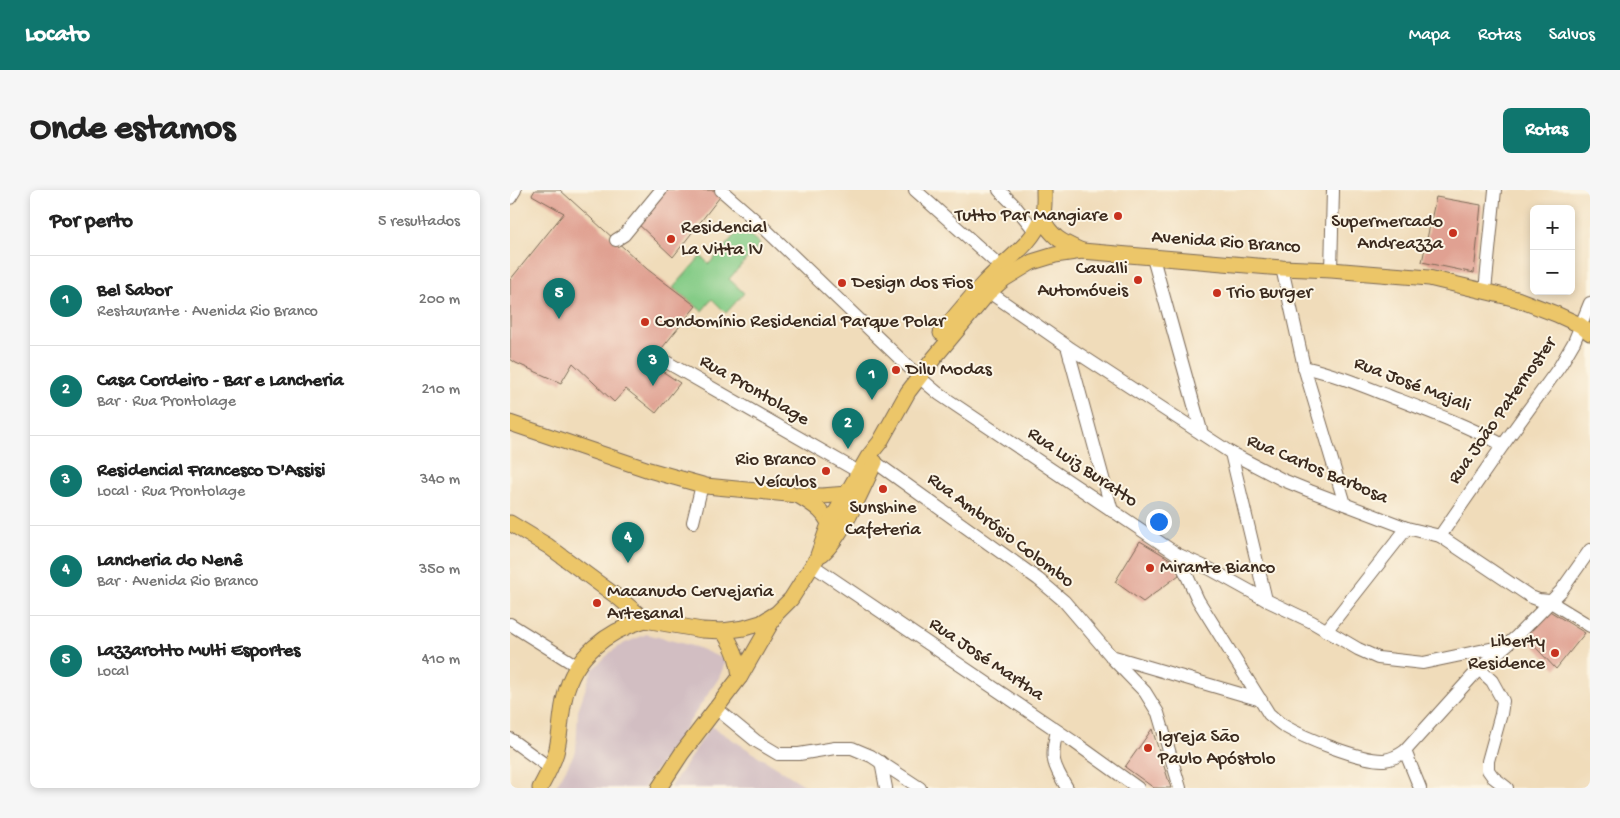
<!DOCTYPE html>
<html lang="pt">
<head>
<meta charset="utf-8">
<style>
  :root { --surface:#fff; --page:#f6f6f6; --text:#222; --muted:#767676; --line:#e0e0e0; --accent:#0f766e }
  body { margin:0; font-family:"Gochi Hand",sans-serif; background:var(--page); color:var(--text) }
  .controls { position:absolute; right:15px; top:15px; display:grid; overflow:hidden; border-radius:8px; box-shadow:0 2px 8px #0003 }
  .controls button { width:45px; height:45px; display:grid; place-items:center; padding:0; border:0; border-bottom:1px solid var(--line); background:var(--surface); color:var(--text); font:25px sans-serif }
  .you { position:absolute; left:648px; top:331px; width:18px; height:18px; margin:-12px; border:4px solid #fff; border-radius:50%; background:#1a73e8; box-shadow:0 0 0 8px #1a73e833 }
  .badge { display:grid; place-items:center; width:32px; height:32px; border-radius:50%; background:var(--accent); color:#fff; font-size:16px; font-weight:700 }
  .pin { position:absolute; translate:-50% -41px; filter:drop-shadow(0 1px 2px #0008) }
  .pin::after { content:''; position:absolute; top:26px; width:18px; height:15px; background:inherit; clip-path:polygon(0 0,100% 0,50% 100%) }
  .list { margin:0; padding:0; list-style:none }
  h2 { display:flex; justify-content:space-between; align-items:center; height:65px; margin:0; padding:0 20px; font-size:21px }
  h2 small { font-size:16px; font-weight:400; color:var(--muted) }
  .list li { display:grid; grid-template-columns:32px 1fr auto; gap:15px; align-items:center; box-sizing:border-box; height:90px; padding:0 20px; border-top:1px solid var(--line) }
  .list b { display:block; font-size:19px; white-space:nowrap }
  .list p { margin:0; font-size:16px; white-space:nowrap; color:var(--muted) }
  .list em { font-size:16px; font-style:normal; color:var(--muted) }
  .map { position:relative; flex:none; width:1080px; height:598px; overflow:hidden; border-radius:8px }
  header { display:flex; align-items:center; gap:30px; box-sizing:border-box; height:70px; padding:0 25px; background:var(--accent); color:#fff }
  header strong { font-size:24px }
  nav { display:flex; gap:28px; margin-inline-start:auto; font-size:18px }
  .intro { display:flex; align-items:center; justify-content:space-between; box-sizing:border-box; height:120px; padding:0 30px }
  h1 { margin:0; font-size:35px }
  .button { padding:12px 22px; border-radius:8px; background:var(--accent); color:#fff; font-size:18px; font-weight:700 }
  main { display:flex; gap:30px; padding:0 30px }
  aside { flex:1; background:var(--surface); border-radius:8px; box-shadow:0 2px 8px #0003 }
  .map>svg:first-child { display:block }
  .industrial { fill:#d2bec2 }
  .green { fill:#85cc87; stroke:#607b52 }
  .building { fill:#e0a192 }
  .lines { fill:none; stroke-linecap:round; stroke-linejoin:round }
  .minor-casing { stroke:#7a6855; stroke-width:14 }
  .major-casing { stroke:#7a6855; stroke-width:17 }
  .minor { stroke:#fff; stroke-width:12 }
  .major { stroke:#ecc669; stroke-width:15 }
  .poi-dot { fill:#c8321e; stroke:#fcf5e5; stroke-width:2 }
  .labels { text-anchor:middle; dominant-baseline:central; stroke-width:4; stroke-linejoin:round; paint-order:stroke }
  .poi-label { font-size:19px; fill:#3b2a1e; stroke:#fcf5e5; text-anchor:start }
  .street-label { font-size:19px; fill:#3b2a1e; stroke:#fcf5e5 }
</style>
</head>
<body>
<header>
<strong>Locato</strong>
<nav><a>Mapa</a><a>Rotas</a><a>Salvos</a></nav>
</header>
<div class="intro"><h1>Onde estamos</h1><a class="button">Rotas</a></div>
<main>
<aside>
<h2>Por perto<small>5 resultados</small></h2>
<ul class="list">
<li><span class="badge">1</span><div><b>Bel Sabor</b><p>Restaurante · Avenida Rio Branco</p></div><em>200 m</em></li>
<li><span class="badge">2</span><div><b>Casa Cordeiro - Bar e Lancheria</b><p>Bar · Rua Prontolage</p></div><em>210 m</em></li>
<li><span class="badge">3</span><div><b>Residencial Francesco D'Assisi</b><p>Local · Rua Prontolage</p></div><em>340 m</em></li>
<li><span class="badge">4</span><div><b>Lancheria do Nenê</b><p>Bar · Avenida Rio Branco</p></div><em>350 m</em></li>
<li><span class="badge">5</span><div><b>Lazzarotto Multi Esportes</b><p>Local</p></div><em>410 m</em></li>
</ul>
</aside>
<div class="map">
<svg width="1080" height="598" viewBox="0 0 1080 598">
  <rect width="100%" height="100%" fill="#fcf5e5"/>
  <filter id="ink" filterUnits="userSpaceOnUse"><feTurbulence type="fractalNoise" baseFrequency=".02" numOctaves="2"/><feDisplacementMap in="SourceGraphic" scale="10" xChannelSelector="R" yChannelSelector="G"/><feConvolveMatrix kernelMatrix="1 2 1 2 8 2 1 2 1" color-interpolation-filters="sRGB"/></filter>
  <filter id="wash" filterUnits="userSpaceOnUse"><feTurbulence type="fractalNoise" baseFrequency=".0096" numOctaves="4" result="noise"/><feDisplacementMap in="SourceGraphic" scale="20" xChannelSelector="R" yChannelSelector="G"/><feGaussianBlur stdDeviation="1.12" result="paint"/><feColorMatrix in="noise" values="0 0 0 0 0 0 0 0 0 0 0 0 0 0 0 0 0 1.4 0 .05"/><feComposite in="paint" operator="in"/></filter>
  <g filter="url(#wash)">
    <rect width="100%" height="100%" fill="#f0dcba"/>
    <g class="industrial">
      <path d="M137,444L186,457L216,470L209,488L134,598H45L66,561L68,520L82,480L102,461L115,453Z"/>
      <path d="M201,536L299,598H160Z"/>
    </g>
    <path class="green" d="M231,38L250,54L219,89L234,103L216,123L202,109L192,121L163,98L191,66L199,74Z"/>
    <g id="blocks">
      <g class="building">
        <path d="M25,0H50L137,79L186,116L140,173L170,193L146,223L116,199L104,212L63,173L51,193L6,173L0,169V90L54,23L22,5Z"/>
        <path d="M152,0H210L213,3L163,67L126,32Z"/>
        <path d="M926,7L971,15L964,83L912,72Z"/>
        <path d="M630,351L665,372L669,385L633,412L605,392Z"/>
        <path d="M1038,420L1075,443L1046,479L1015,446Z"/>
        <path d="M642,539L661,598H644L615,577Z"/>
      </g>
    </g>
  </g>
  <g filter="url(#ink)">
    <use href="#blocks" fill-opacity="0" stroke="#7a6855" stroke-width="1"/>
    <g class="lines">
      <defs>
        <g id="minor">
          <path d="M211,0L252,36L410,188L429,204L667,364L700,379L756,410L802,432L848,459L868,468L913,473L994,456"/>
          <path d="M405,0L490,76"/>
          <path d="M489,0L504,15L525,41"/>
          <path d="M0,8L5,0"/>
          <path d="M106,50L114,45L151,0"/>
          <path d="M643,68L692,244"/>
          <path d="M772,78L794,177L835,314"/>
          <path d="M821,80L823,0"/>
          <path d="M975,101L985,0"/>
          <path d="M479,102L557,156L721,263L773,290L800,301L897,338L930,346L1021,407L1029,410L1039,411L1080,436"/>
          <path d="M557,156L602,321"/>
          <path d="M146,166L356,286"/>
          <path d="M794,177C824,184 851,195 879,206C918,221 956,235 993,255"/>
          <path d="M721,263L756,410"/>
          <path d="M358,267L528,389L554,411L601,466L751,510"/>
          <path d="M183,332L192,295"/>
          <path d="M930,346L993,255L1050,176L1064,152L1080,113"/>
          <path d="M667,364L688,410L759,524C764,528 769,533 774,536C794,548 852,571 874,570C883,569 888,566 895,561L969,479L1007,446L1051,401L1080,360"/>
          <path d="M302,375L564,552L628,598"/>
          <path d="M0,434L67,476"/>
          <path d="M816,441L897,338"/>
          <path d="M602,468L635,502L648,523L670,598"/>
          <path d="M969,479L982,491L993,511L991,524L978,571V580L983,587L997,598"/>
          <path d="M207,519L246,551L268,564H289L325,558H342L361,566L410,598"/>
          <path d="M547,541C540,568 543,575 557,598"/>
          <path d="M0,549L40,578"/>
          <path d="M895,561L910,598"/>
          <path d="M371,572L376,598"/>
        </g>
        <g id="major">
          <path d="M532,28C542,48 552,52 572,61"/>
          <path d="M431,143C445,126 459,109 474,93C493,72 523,55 532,27C535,18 534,9 534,0"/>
          <path d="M0,233L139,280L196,296L288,305L312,306L337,304"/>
          <path d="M289,306C304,315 318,323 321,341"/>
          <path d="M0,333L38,356L110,409L135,430L192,440L213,441L234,438L251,433L267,423L281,409L307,368L319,334L358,267L370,252L398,202L424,168L479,102L494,89L522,72L545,65L572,61L772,78L821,80L919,88L1007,109L1046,124L1070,135L1080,143"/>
          <path d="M312,364C332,347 354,296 365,272"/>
          <path d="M213,441C224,458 228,468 230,487"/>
          <path d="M30,598C36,587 42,576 46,563C51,544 50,525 55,506C64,466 97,441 135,430"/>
          <path d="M149,598L172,563L230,487L265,426"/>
        </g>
      </defs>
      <use href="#minor" class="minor-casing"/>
      <use href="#major" class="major-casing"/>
      <use href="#minor" class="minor"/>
      <use href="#major" class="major"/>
    </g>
  </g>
  <g class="poi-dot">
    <circle cx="608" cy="26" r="5"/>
    <circle cx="943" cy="43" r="5"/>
    <circle cx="161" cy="49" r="5"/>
    <circle cx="628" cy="90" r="5"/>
    <circle cx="332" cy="93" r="5"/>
    <circle cx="707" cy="103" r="5"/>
    <circle cx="135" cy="132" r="5"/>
    <circle cx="386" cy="180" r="5"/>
    <circle cx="316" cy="281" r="5"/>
    <circle cx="373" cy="299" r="5"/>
    <circle cx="640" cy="378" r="5"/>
    <circle cx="87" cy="413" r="5"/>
    <circle cx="1045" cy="463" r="5"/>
    <circle cx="638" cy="558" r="5"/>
  </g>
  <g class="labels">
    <g class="poi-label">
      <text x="598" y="26" text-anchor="end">Tutto Par Mangiare</text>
      <text x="933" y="32" text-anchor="end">Supermercado<tspan x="933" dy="22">Andreazza</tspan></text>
      <text x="171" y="38">Residencial<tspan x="171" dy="22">La Vitta IV</tspan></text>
      <text x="618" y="79" text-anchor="end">Cavalli<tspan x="618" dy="22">Automóveis</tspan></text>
      <text x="342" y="93">Design dos Fios</text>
      <text x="717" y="103">Trio Burger</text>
      <text x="145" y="132">Condomínio Residencial Parque Polar</text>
      <text x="396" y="180">Dilu Modas</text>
      <text x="306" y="270" text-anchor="end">Rio Branco<tspan x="306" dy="22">Veículos</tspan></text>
      <text x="373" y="318" text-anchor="middle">Sunshine<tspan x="373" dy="22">Cafeteria</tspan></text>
      <text x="650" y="378">Mirante Bianco</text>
      <text x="97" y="402">Macanudo Cervejaria<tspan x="97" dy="22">Artesanal</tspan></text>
      <text x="1035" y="452" text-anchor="end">Liberty<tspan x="1035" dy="22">Residence</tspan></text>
      <text x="648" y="547">Igreja São<tspan x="648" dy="22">Paulo Apóstolo</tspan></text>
    </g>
    <g class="street-label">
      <text transform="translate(716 53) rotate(4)">Avenida Rio Branco</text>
      <text transform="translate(902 195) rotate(21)">Rua José Majali</text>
      <text transform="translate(244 201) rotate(30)">Rua Prontolage</text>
      <text transform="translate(993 221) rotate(-55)">Rua João Paternoster</text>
      <text transform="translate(572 278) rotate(34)">Rua Luiz Buratto</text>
      <text transform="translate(807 280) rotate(23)">Rua Carlos Barbosa</text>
      <text transform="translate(490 341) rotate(37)">Rua Ambrósio Colombo</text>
      <text transform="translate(476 470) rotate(34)">Rua José Martha</text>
    </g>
  </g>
</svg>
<div class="controls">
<button>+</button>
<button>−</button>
</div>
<div class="you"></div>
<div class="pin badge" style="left:362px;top:210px">1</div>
<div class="pin badge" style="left:338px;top:259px">2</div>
<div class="pin badge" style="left:143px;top:196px">3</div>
<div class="pin badge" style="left:118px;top:373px">4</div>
<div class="pin badge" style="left:49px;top:129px">5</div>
</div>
</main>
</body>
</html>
